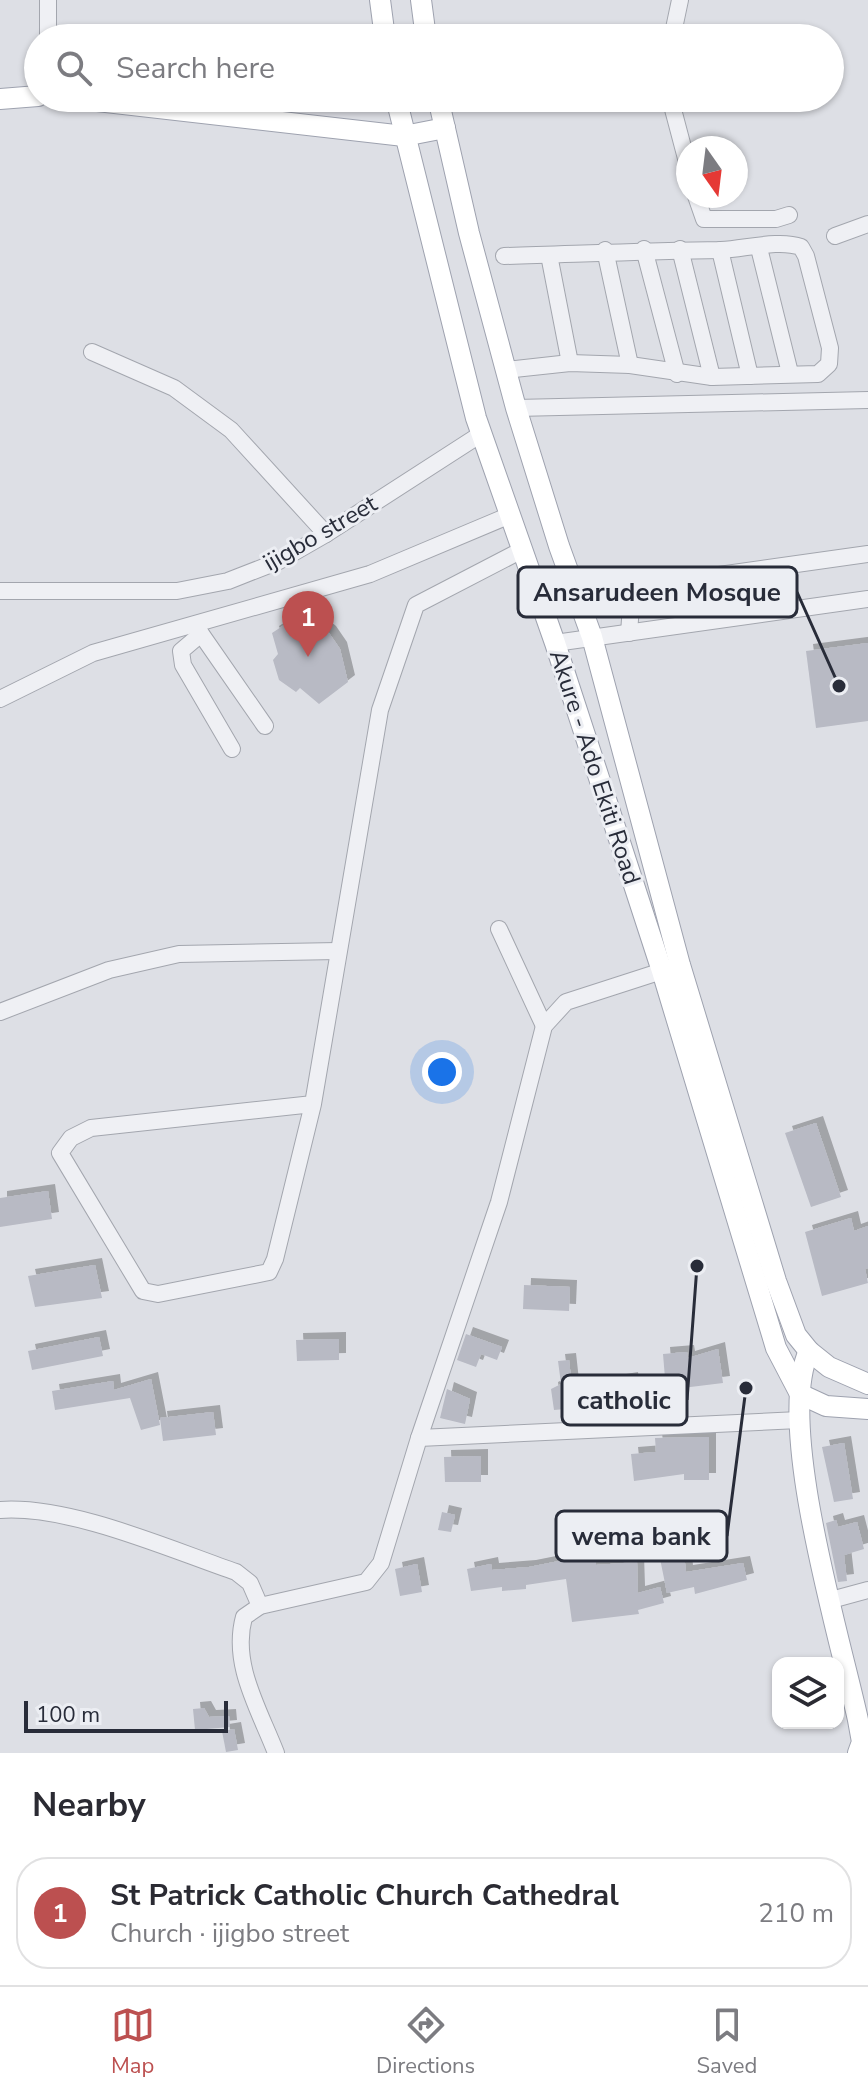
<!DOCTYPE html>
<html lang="en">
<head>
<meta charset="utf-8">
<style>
  :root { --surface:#fff; --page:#f2f2f3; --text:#2b2b33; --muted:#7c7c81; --line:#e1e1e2; --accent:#bc5050 }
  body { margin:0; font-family:"Nunito Sans",sans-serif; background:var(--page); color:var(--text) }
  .controls { position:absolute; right:24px; bottom:24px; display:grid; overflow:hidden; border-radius:16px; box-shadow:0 2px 6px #0004 }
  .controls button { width:72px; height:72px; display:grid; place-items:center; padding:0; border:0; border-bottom:2px solid var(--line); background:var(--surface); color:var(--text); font:40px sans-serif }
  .compass { position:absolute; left:676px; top:136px; width:72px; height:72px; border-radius:50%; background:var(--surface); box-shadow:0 2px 6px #0004; rotate:166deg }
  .scale { position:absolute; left:24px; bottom:20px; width:204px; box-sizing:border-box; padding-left:8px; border:4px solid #282c39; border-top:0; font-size:22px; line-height:28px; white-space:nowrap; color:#282c39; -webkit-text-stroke:6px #eceef3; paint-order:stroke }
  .you { position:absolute; left:442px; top:1072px; width:28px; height:28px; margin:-20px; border:6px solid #fff; border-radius:50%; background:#1a73e8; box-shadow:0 0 0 12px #1a73e833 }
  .badge { display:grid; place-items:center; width:52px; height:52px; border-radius:50%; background:var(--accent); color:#fff; font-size:26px; font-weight:700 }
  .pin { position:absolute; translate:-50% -66px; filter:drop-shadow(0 2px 4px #0008) }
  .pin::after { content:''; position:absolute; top:42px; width:28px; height:24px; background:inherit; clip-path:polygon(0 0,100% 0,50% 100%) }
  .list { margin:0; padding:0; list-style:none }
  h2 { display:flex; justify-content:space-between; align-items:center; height:104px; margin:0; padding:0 32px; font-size:34px }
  h2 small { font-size:26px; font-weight:400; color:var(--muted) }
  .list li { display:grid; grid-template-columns:52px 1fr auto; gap:24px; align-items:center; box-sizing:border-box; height:112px; margin:0 16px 16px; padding:0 16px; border:2px solid var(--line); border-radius:32px }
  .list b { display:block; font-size:30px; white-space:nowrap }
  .list p { margin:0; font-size:26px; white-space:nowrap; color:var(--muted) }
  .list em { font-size:26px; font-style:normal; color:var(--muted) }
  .icon { flex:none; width:44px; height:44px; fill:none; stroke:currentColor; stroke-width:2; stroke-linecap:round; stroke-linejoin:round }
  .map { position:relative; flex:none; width:868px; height:1753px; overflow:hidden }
  .search { position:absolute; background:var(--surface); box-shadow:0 2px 6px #0004; left:24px; right:24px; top:24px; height:88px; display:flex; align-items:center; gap:20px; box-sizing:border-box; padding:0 28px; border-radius:44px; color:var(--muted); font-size:30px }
  .sheet { height:232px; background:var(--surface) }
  nav { display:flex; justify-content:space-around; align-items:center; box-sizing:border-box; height:112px; border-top:2px solid var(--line); background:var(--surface); font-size:22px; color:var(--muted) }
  nav a { display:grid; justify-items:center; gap:4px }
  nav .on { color:var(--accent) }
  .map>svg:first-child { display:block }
  .building { fill:#b8bac4; filter:url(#shadow) }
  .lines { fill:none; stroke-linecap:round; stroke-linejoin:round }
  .minor-casing { stroke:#a3a6ae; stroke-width:18 }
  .major-casing { stroke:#9ea2af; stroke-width:22 }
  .minor { stroke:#eff0f4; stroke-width:16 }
  .major { stroke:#fff; stroke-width:20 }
  .labels { text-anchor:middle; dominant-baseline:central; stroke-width:6; stroke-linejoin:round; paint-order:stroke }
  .street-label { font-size:24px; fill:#282c39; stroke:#eceef3 }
  .leader { fill:none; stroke:#282c39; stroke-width:3 }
  .callout-dot { fill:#282c39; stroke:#eceef3; stroke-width:3 }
  .callout { fill:#eceef3; stroke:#282c39; stroke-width:3 }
  .callout-label { font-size:26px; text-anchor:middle; font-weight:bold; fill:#282c39 }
</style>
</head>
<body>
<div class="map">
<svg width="868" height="1753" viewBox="0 0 868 1753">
  <defs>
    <filter id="shadow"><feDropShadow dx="7" dy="-7" stdDeviation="0" flood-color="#0004"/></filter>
  </defs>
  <rect width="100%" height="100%" fill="#dddfe5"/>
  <g class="building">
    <path d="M304,612L329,633L340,649L348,682L319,704L300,688L296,692L279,680L273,660L278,654L272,633Z"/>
    <path d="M868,643V721L816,728L806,651Z"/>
    <path d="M816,1123L841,1197L811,1207L785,1133Z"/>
    <path d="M48,1191L52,1219L0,1227V1198Z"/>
    <path d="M851,1218L854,1231L868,1226V1268L865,1269L868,1283L822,1296L805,1232Z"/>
    <path d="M95,1265L102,1298L35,1307L28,1276Z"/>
    <path d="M524,1285L570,1287L569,1311L523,1309Z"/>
    <path d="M466,1334L502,1347L497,1360L481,1354L476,1367L457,1360Z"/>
    <path d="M99,1337L103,1356L32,1370L28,1351Z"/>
    <path d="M339,1339V1360L297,1361L296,1340Z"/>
    <path d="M718,1349L723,1383L666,1390L663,1354L687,1352L688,1358Z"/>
    <path d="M569,1360L573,1396L596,1393L595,1385L631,1379L635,1408L578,1415L577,1408L554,1410L551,1389L561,1384L558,1361Z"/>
    <path d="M151,1379L160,1425L141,1430L130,1398L55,1410L52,1391L113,1381L114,1390Z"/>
    <path d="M447,1389L470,1399L465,1424L440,1418Z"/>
    <path d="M213,1412L216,1435L163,1441L160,1418Z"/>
    <path d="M709,1437V1480H684V1474L634,1481L631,1454L656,1452L655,1438Z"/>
    <path d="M844,1443L853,1499L834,1502L822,1447Z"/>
    <path d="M481,1456V1482H445L444,1457Z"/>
    <path d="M442,1512L455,1515L451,1532L438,1530Z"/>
    <path d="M836,1520L838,1527L857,1522L864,1549L844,1555L847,1581L838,1582L826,1523Z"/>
    <path d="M682,1536L686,1572L743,1563L747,1580L695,1594L694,1587L667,1593L656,1539Z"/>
    <path d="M594,1554L596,1565L637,1562L638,1593L660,1587L664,1603L638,1610L639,1614L572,1622L566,1579L526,1585V1589L502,1591V1587L471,1591L467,1569L491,1564L492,1570L529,1567Z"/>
    <path d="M417,1564L422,1592L400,1596L395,1569Z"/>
    <path d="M204,1708L209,1717L229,1716L230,1727L195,1730L193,1709Z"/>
    <path d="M234,1729L238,1750L226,1752L222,1731Z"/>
  </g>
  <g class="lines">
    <defs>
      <g id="minor">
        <path d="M48,38V0"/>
        <path d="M672,38L680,0"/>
        <path d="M670,98L688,166"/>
        <path d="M696,196L704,219H776L789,215"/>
        <path d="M835,236L868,224"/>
        <path d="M759,248L790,373"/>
        <path d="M644,249L677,374"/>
        <path d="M680,249L712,377"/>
        <path d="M605,250L630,365"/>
        <path d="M720,250L750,376"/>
        <path d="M549,255L570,363"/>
        <path d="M504,256C576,254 648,251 721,250C745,249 779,239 801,247L806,256L830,348L829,364L818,374L712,377L630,365L570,363L506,370"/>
        <path d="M92,352L174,388L231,430L326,534"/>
        <path d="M516,408L868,400"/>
        <path d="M0,591H177L228,581L279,561L326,534L481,434"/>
        <path d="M197,628L265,726"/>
        <path d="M629,633L631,606L641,586L868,554"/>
        <path d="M201,634L181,651L183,665L232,749"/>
        <path d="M555,643L868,599"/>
        <path d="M0,699L93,653L370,574L508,516"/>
        <path d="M499,929L544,1026"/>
        <path d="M0,1012L109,970L179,954L338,951"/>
        <path d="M313,1104L91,1128L71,1138L60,1153L143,1291L158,1294L269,1272L275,1259L313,1104L380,710L416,605L522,550"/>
        <path d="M419,1438L499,1202L544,1026L566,1002L662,971"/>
        <path d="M0,1510C70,1505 169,1549 236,1572L250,1583L260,1606"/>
        <path d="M831,1600L868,1590"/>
        <path d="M276,1753C259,1709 231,1664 244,1617L260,1606L366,1582L381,1563L419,1438L799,1420"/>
      </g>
      <g id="major">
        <path d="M380,0L385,38"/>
        <path d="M421,0L426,38"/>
        <path d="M71,98L404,136L445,128"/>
        <path d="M396,98L476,418L555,643L662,971L776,1348L800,1394"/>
        <path d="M438,98L469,233L516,408L559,546L592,637L680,965L776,1281L796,1335L809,1351L829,1367L868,1384"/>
        <path d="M0,99L38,96"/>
        <path d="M809,1351C775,1424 840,1637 858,1720L862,1742L858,1753"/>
        <path d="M800,1394L826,1406L868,1409"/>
      </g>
    </defs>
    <use href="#minor" class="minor-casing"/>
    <use href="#major" class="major-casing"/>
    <use href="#minor" class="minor"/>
    <use href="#major" class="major"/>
  </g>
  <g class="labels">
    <g class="street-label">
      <text transform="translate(320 533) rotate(-30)">ijigbo street</text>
      <text transform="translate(595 767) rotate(72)">Akure - Ado Ekiti Road</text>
    </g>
  </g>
  <path class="leader" d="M839 686L797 592M697 1266L687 1400M746 1388L727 1536"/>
  <g class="callout-dot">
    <circle cx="839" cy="686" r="8"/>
    <circle cx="697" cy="1266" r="8"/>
    <circle cx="746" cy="1388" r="8"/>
  </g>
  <g class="callout">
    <rect x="518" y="567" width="279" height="50" rx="8"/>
    <rect x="562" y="1375" width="125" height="50" rx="8"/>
    <rect x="556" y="1511" width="171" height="50" rx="8"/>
  </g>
  <g class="callout-label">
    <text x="657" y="601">Ansarudeen Mosque</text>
    <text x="624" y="1409">catholic</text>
    <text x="641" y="1545">wema bank</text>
  </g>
</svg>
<div class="controls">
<button><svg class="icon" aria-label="layers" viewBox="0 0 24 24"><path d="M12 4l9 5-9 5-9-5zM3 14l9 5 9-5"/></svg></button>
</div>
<svg class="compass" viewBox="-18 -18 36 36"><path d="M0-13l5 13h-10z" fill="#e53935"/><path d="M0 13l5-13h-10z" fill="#7c7c81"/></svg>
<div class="scale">100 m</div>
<div class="you"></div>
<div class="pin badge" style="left:308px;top:657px">1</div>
<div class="search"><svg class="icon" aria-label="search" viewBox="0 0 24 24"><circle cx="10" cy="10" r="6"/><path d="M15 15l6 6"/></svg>Search here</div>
</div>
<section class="sheet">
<h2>Nearby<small></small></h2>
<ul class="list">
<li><span class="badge">1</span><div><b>St Patrick Catholic Church Cathedral</b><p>Church · ijigbo street</p></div><em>210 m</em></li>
</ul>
</section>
<nav>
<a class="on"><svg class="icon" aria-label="map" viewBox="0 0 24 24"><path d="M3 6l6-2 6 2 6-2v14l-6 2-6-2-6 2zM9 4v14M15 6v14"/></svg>Map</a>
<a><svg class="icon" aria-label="directions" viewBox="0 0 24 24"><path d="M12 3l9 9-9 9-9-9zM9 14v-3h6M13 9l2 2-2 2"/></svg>Directions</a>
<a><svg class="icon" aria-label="saved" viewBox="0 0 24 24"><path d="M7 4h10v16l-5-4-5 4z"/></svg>Saved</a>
</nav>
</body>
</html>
